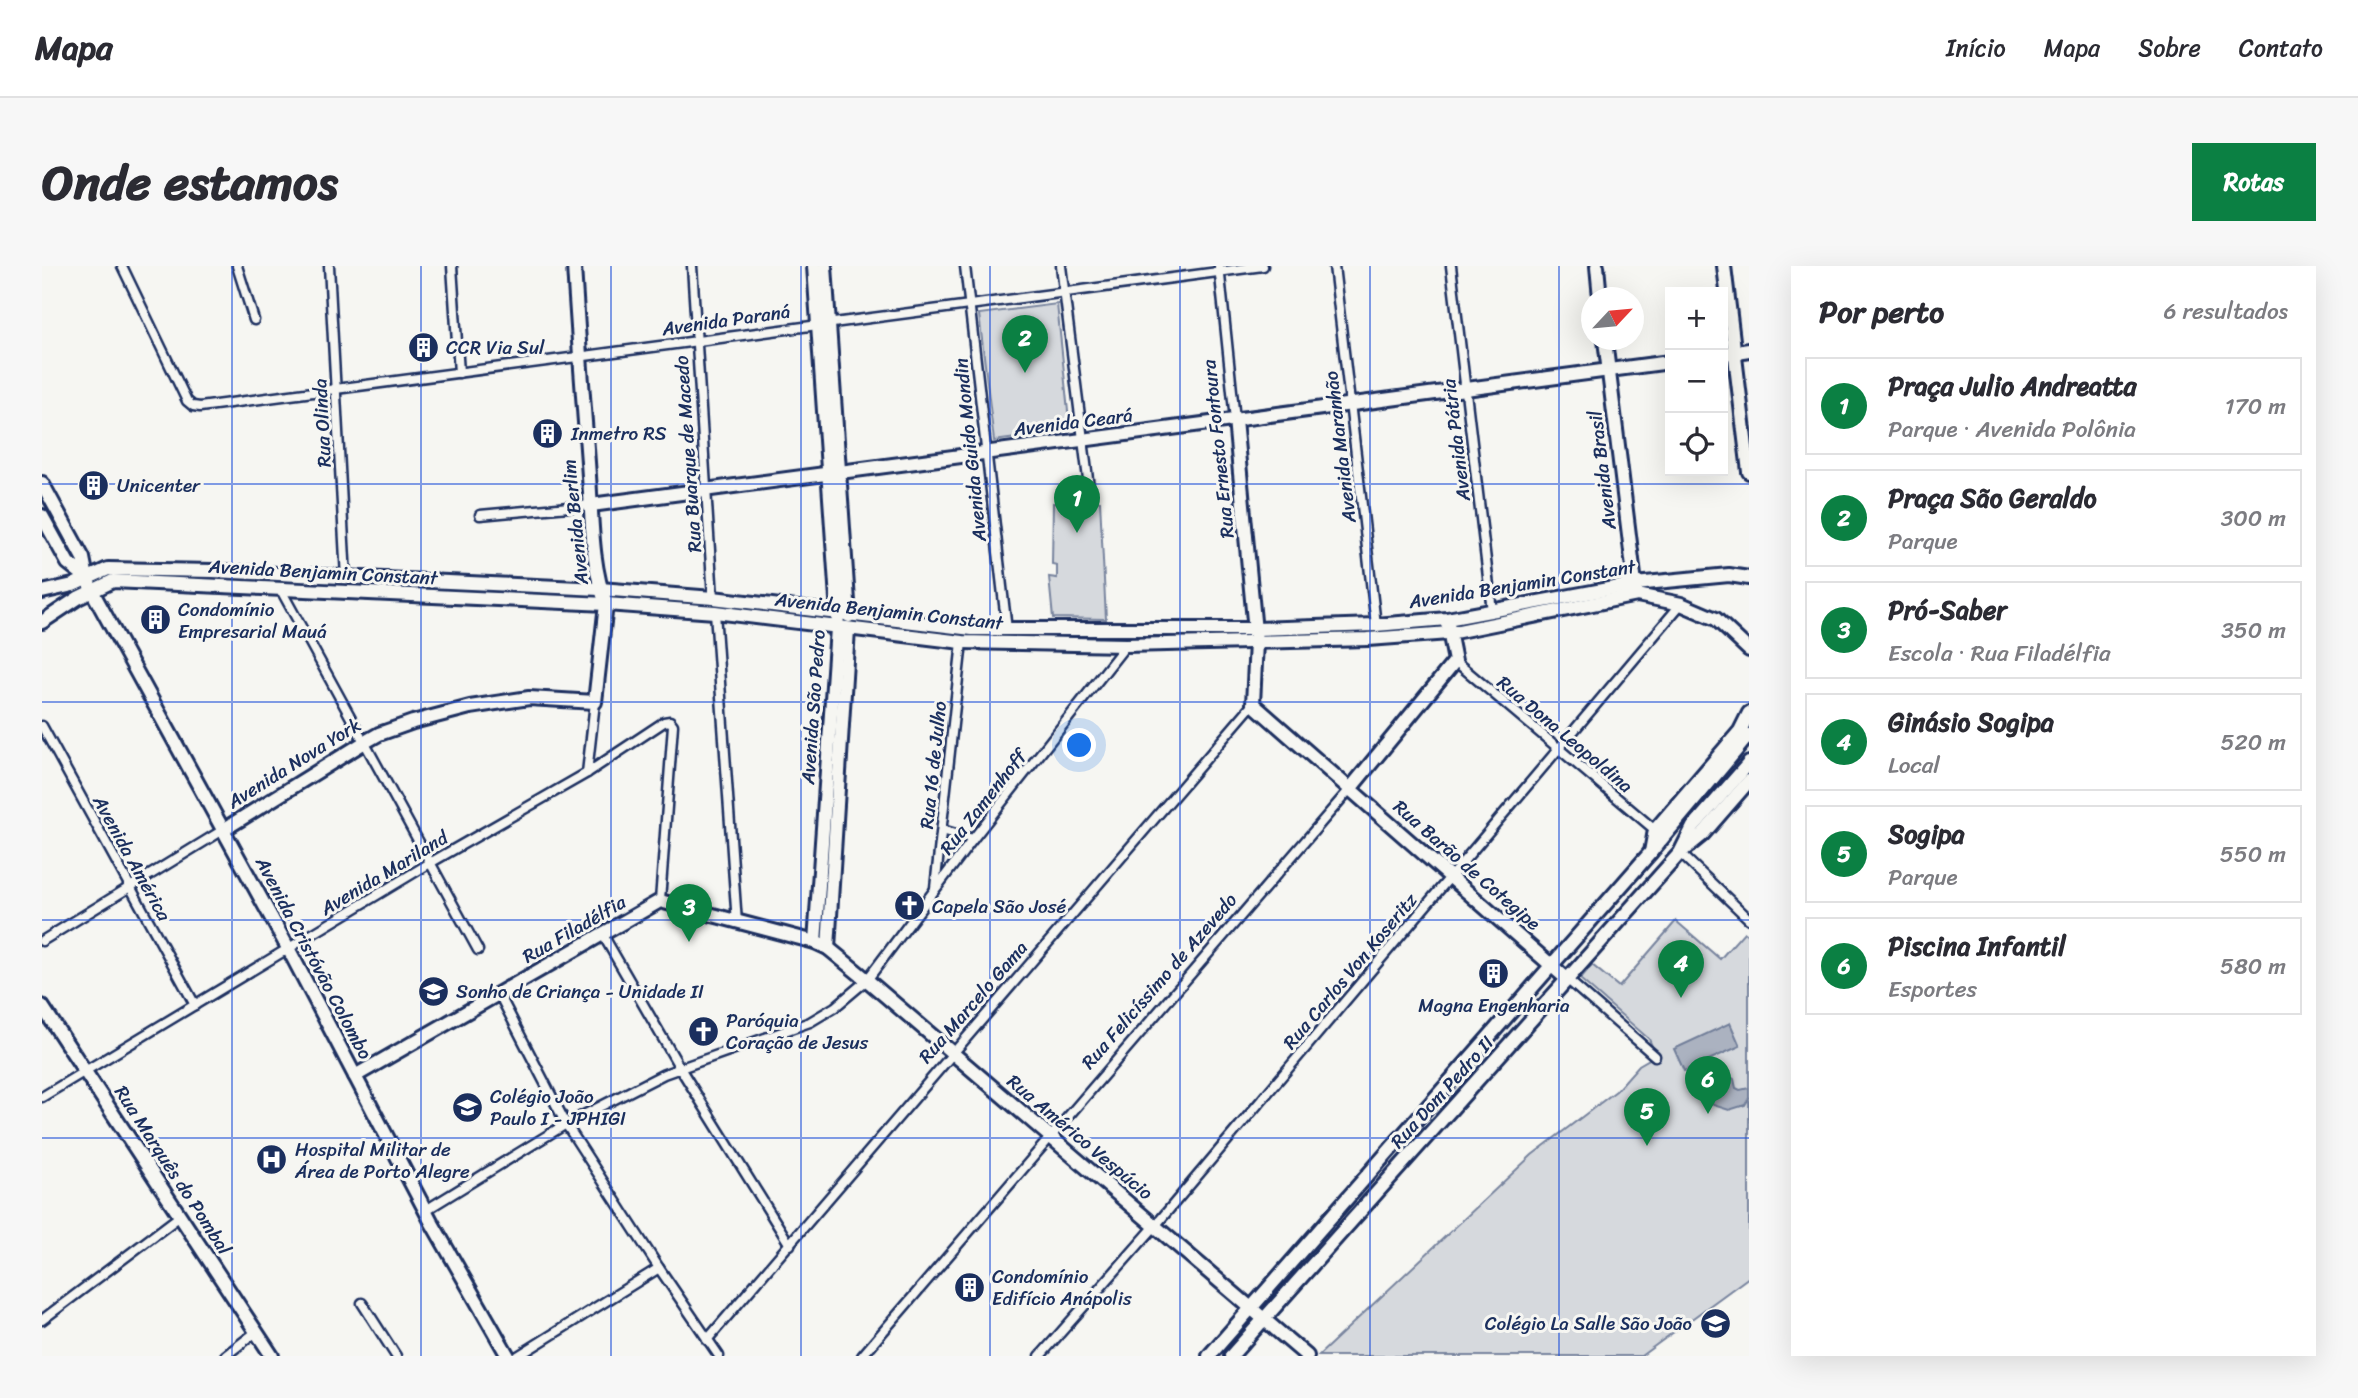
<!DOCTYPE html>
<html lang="pt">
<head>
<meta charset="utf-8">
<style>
  :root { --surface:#fff; --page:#f7f7f7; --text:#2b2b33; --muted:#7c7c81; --line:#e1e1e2; --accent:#0b8043 }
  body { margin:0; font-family:Sriracha,sans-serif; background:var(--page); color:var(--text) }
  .controls { position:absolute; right:21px; top:21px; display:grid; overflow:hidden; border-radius:0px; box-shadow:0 7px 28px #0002 }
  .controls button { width:63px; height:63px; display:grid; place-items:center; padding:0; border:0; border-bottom:2px solid var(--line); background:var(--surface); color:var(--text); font:35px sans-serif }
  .compass { position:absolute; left:1539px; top:21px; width:63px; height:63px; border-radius:50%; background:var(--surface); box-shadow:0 7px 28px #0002; rotate:64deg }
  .you { position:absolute; left:1038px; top:480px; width:24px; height:24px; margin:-18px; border:5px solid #fff; border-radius:50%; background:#1a73e8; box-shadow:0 0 0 10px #1a73e833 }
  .badge { display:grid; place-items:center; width:46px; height:46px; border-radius:50%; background:var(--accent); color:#fff; font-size:23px; font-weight:700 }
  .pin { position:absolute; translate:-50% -58px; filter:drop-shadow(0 2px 4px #0008) }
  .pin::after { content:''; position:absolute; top:37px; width:24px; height:21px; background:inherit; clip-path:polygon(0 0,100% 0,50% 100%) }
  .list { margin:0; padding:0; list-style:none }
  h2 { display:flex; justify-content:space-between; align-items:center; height:91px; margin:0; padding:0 28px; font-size:30px }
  h2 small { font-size:23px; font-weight:400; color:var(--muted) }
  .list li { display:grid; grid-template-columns:46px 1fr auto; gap:21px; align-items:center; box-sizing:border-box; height:98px; margin:0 14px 14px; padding:0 14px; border:2px solid var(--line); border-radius:0px }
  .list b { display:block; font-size:26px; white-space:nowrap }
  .list p { margin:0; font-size:23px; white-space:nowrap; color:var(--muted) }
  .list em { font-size:23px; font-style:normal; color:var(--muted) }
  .icon { flex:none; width:38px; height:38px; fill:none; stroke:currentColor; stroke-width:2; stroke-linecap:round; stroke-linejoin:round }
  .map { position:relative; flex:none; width:1707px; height:1090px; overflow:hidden; border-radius:0px }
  header { display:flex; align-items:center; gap:42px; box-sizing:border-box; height:98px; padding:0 35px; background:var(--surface); border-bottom:2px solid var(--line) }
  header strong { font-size:33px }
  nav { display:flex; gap:38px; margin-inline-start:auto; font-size:24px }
  .intro { display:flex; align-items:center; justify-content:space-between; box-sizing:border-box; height:168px; padding:0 42px }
  h1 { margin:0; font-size:49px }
  .button { padding:18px 32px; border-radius:0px; background:var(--accent); color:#fff; font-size:24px; font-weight:700 }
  main { display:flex; gap:42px; padding:0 42px }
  aside { flex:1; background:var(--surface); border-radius:0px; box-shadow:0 7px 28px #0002 }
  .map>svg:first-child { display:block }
  .green { fill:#d6d9dd; stroke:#78849e; stroke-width:2 }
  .water { fill:#abb2c0; stroke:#717e99; stroke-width:2 }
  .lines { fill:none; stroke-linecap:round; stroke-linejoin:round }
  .street-casing { stroke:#1b2f5e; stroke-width:13 }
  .secondary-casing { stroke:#1b2f5e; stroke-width:18 }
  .primary-casing { stroke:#1b2f5e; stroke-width:18 }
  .street { stroke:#f6f6f2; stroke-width:8 }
  .secondary { stroke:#f6f6f2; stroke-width:12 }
  .primary { stroke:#f6f6f2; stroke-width:12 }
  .grid { fill:none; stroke:#1d4ed8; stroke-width:2; stroke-opacity:0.55 }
  .labels { text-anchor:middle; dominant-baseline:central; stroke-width:6; stroke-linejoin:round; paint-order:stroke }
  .street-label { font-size:19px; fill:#1b2f5e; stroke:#f6f6f2 }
  .poi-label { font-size:19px; fill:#1b2f5e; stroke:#f6f6f2; text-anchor:start }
</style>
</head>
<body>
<header>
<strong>Mapa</strong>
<nav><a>Início</a><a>Mapa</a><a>Sobre</a><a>Contato</a></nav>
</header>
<div class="intro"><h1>Onde estamos</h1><a class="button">Rotas</a></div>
<main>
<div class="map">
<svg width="1707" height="1090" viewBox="0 0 1707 1090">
  <rect width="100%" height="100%" fill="#f6f6f2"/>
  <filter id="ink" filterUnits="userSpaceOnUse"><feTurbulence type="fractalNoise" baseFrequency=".0143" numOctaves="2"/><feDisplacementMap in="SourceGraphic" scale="14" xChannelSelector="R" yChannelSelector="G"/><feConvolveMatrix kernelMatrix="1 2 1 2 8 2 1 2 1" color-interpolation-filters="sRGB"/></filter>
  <g filter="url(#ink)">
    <g class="green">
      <path d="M1015,38L1028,165L952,175L937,48Z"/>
      <path d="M1058,235L1064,353L1011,352L1007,311L1015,312V299L1010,298L1011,237Z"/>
      <path d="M1634,655L1678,693L1702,666L1707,670V1011L1599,1090H1276L1490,889L1574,825L1597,799L1614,789L1607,773L1538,713L1550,699L1577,721Z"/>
    </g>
    <g class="water">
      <path d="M1688,757L1698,780L1642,805L1632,783Z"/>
      <path d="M1681,809H1686L1692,813L1694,822L1698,824L1707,822V832L1703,839L1687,844L1671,839C1664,830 1667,823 1672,813Z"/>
    </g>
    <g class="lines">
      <defs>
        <g id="street">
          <path d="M80,0L145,135L151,140L158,141L1221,0"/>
          <path d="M195,0L212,54"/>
          <path d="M287,0L304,312"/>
          <path d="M410,0L417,107"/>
          <path d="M650,0L671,332"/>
          <path d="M923,0L965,364"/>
          <path d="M1019,0L1047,221"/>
          <path d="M1177,0L1193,154"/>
          <path d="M1292,0L1334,359"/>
          <path d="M1409,0L1450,345"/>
          <path d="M438,249L549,239"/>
          <path d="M239,324L436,684"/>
          <path d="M673,346L695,657"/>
          <path d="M1413,395L1613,564"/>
          <path d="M0,460L153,739"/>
          <path d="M545,507L553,436"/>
          <path d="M900,564L931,573"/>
          <path d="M1638,587L1707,653"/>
          <path d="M893,622L920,376"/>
          <path d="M561,669L638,802L748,979"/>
          <path d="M0,675L181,564"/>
          <path d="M1526,714L1613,790"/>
          <path d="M457,728L524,858L617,1002L677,1090"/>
          <path d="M0,831L388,597L545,507L622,456L628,455L631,459L618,635"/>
          <path d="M384,944L524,858L622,808L768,756L793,741L825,714L931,573L1084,379"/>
          <path d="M320,1037L354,1090"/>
          <path d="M0,1054L138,950"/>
          <path d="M665,1074L1211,438"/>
          <path d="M183,1090L214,1066"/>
          <path d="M476,1090L617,1002"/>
          <path d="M820,1090L1308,523"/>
          <path d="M998,1090L1113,960L1639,338"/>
        </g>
        <g id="secondary">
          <path d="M772,0L796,348L773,676"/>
          <path d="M783,0L807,350"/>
          <path d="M1555,0L1558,32"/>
          <path d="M1682,0L1707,206"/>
          <path d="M1563,74L1594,326"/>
          <path d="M1681,88L1707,84"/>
          <path d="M1193,154L1214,376L1211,438L1526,714"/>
          <path d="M0,217L41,292L45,312L50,325L246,682L390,957L466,1090"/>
          <path d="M549,239L1628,96"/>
          <path d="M0,250L26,297L45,312"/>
          <path d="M0,326L31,319L66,303L171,305L558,323L671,332L930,363H1213L1334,359L1405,353L1593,318L1687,309L1707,312"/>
          <path d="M0,356L36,332L71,315L564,338L673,346L920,376L1084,379L1326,373L1407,367L1595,329L1639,338L1674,353L1707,384"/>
          <path d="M1308,523L1413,395L1406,360"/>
          <path d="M181,564L323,476L337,468L371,456L428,441L487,432L553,436L564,338C549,299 550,252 547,210C542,140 536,70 532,0"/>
          <path d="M1609,586L1613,564L1698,465L1707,447"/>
          <path d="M1639,586L1660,569L1707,515"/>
          <path d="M786,682L806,363"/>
          <path d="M0,740L230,1090"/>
          <path d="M313,810L618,635L773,676L786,682L825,714L1265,1090"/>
        </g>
        <g id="primary">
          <path d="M1167,1090L1609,586L1707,469"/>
          <path d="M1189,1090L1638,587L1651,561L1707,497"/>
        </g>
      </defs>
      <use href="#street" class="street-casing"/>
      <use href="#secondary" class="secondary-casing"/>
      <use href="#primary" class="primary-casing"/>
      <use href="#street" class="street"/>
      <use href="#secondary" class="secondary"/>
      <use href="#primary" class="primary"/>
    </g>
  </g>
  <path class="grid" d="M190,0V1090M379,0V1090M569,0V1090M759,0V1090M948,0V1090M1138,0V1090M1328,0V1090M1517,0V1090M0,218H1707M0,436H1707M0,654H1707M0,872H1707"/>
  <defs>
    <symbol id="building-disc" viewBox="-11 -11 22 22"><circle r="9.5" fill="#1b2f5e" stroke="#f6f6f2"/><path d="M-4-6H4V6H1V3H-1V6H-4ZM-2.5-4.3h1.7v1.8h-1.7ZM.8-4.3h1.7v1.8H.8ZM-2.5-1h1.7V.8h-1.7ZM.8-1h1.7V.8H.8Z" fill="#fff"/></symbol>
    <symbol id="church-disc" viewBox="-11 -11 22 22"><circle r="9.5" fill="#1b2f5e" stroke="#f6f6f2"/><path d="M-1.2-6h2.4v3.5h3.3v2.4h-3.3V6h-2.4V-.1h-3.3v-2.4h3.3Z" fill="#fff"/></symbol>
    <symbol id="school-disc" viewBox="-11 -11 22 22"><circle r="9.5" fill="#1b2f5e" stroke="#f6f6f2"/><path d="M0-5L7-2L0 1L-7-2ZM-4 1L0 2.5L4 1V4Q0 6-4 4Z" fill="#fff"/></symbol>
    <symbol id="hospital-disc" viewBox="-11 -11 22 22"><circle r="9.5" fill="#1b2f5e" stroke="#f6f6f2"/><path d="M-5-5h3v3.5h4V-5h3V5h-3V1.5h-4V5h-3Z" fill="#fff"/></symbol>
  </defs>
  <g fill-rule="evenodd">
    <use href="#building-disc" x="364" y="64" width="35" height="35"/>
    <use href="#building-disc" x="488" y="150" width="35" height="35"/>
    <use href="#building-disc" x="34" y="202" width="35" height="35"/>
    <use href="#building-disc" x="96" y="336" width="35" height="35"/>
    <use href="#church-disc" x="850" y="622" width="35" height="35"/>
    <use href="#building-disc" x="1434" y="690" width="35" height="35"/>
    <use href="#school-disc" x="374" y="708" width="35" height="35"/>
    <use href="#church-disc" x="644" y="748" width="35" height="35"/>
    <use href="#school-disc" x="408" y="824" width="35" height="35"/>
    <use href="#hospital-disc" x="212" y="876" width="35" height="35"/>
    <use href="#building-disc" x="910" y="1004" width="35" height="35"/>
    <use href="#school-disc" x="1656" y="1040" width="35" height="35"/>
  </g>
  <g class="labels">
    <g class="street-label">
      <text transform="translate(684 54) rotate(-8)">Avenida Paraná</text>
      <text transform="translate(1031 156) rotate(-7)">Avenida Ceará</text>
      <text transform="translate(280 157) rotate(-93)">Rua Olinda</text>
      <text transform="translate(1414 174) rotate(-97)">Avenida Pátria</text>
      <text transform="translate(1298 181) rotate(-97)">Avenida Maranhão</text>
      <text transform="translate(1176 183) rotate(-96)">Rua Ernesto Fontoura</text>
      <text transform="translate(928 184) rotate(-96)">Avenida Guido Mondin</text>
      <text transform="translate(646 188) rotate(-94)">Rua Buarque de Macedo</text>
      <text transform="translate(1560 204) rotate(-97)">Avenida Brasil</text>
      <text transform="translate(533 256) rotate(-96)">Avenida Berlim</text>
      <text transform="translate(281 306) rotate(3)">Avenida Benjamin Constant</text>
      <text transform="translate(1480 318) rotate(-9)">Avenida Benjamin Constant</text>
      <text transform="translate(847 345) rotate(6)">Avenida Benjamin Constant</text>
      <text transform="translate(771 441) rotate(-86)">Avenida São Pedro</text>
      <text transform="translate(1523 468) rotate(40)">Rua Dona Leopoldina</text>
      <text transform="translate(252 497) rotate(-32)">Avenida Nova York</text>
      <text transform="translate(891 499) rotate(-84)">Rua 16 de Julho</text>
      <text transform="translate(941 536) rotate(-52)">Rua Zamenhoff</text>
      <text transform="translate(90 592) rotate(61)">Avenida América</text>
      <text transform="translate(1425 599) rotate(41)">Rua Barão de Cotegipe</text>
      <text transform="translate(342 607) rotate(-31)">Avenida Mariland</text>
      <text transform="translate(532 663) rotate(-30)">Rua Filadélfia</text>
      <text transform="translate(272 692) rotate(62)">Avenida Cristóvão Colombo</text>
      <text transform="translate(1308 705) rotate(-50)">Rua Carlos Von Koseritz</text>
      <text transform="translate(1117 715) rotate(-49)">Rua Felicíssimo de Azevedo</text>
      <text transform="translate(931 736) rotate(-49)">Rua Marcelo Gama</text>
      <text transform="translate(1400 826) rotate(-48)">Rua Dom Pedro II</text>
      <text transform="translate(1038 871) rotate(40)">Rua Américo Vespúcio</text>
      <text transform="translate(131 904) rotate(57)">Rua Marquês do Pombal</text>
    </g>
    <g class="poi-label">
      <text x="404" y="81">CCR Via Sul</text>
      <text x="529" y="167">Inmetro RS</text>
      <text x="75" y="219">Unicenter</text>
      <text x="136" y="343">Condomínio<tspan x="136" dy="22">Empresarial Mauá</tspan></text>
      <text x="890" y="640">Capela São José</text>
      <text x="414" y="725">Sonho de Criança - Unidade II</text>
      <text x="1452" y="739" text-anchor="middle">Magna Engenharia</text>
      <text x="684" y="754">Paróquia<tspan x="684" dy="22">Coração de Jesus</tspan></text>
      <text x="448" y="830">Colégio João<tspan x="448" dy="22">Paulo I - JPHIGI</tspan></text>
      <text x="253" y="883">Hospital Militar de<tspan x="253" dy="22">Área de Porto Alegre</tspan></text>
      <text x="950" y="1010">Condomínio<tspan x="950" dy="22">Edifício Anápolis</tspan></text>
      <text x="1650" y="1057" text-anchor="end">Colégio La Salle São João</text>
    </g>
  </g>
</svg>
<div class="controls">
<button>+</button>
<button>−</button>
<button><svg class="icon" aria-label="locate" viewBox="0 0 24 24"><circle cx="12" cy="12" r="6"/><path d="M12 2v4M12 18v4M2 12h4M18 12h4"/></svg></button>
</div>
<svg class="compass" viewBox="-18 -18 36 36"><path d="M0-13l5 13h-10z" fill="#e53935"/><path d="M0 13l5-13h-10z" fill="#7c7c81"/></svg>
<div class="you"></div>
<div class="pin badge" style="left:1035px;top:267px">1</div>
<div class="pin badge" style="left:983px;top:107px">2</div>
<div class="pin badge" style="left:647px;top:676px">3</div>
<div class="pin badge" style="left:1639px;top:732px">4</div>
<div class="pin badge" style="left:1605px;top:880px">5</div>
<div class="pin badge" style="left:1666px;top:848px">6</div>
</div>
<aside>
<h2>Por perto<small>6 resultados</small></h2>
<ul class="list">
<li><span class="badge">1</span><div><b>Praça Julio Andreatta</b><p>Parque · Avenida Polônia</p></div><em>170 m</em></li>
<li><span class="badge">2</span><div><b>Praça São Geraldo</b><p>Parque</p></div><em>300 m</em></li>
<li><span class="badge">3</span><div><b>Pró-Saber</b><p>Escola · Rua Filadélfia</p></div><em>350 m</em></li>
<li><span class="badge">4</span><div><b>Ginásio Sogipa</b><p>Local</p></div><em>520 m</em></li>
<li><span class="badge">5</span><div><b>Sogipa</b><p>Parque</p></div><em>550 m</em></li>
<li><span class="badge">6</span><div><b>Piscina Infantil</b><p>Esportes</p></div><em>580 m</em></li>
</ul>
</aside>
</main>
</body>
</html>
